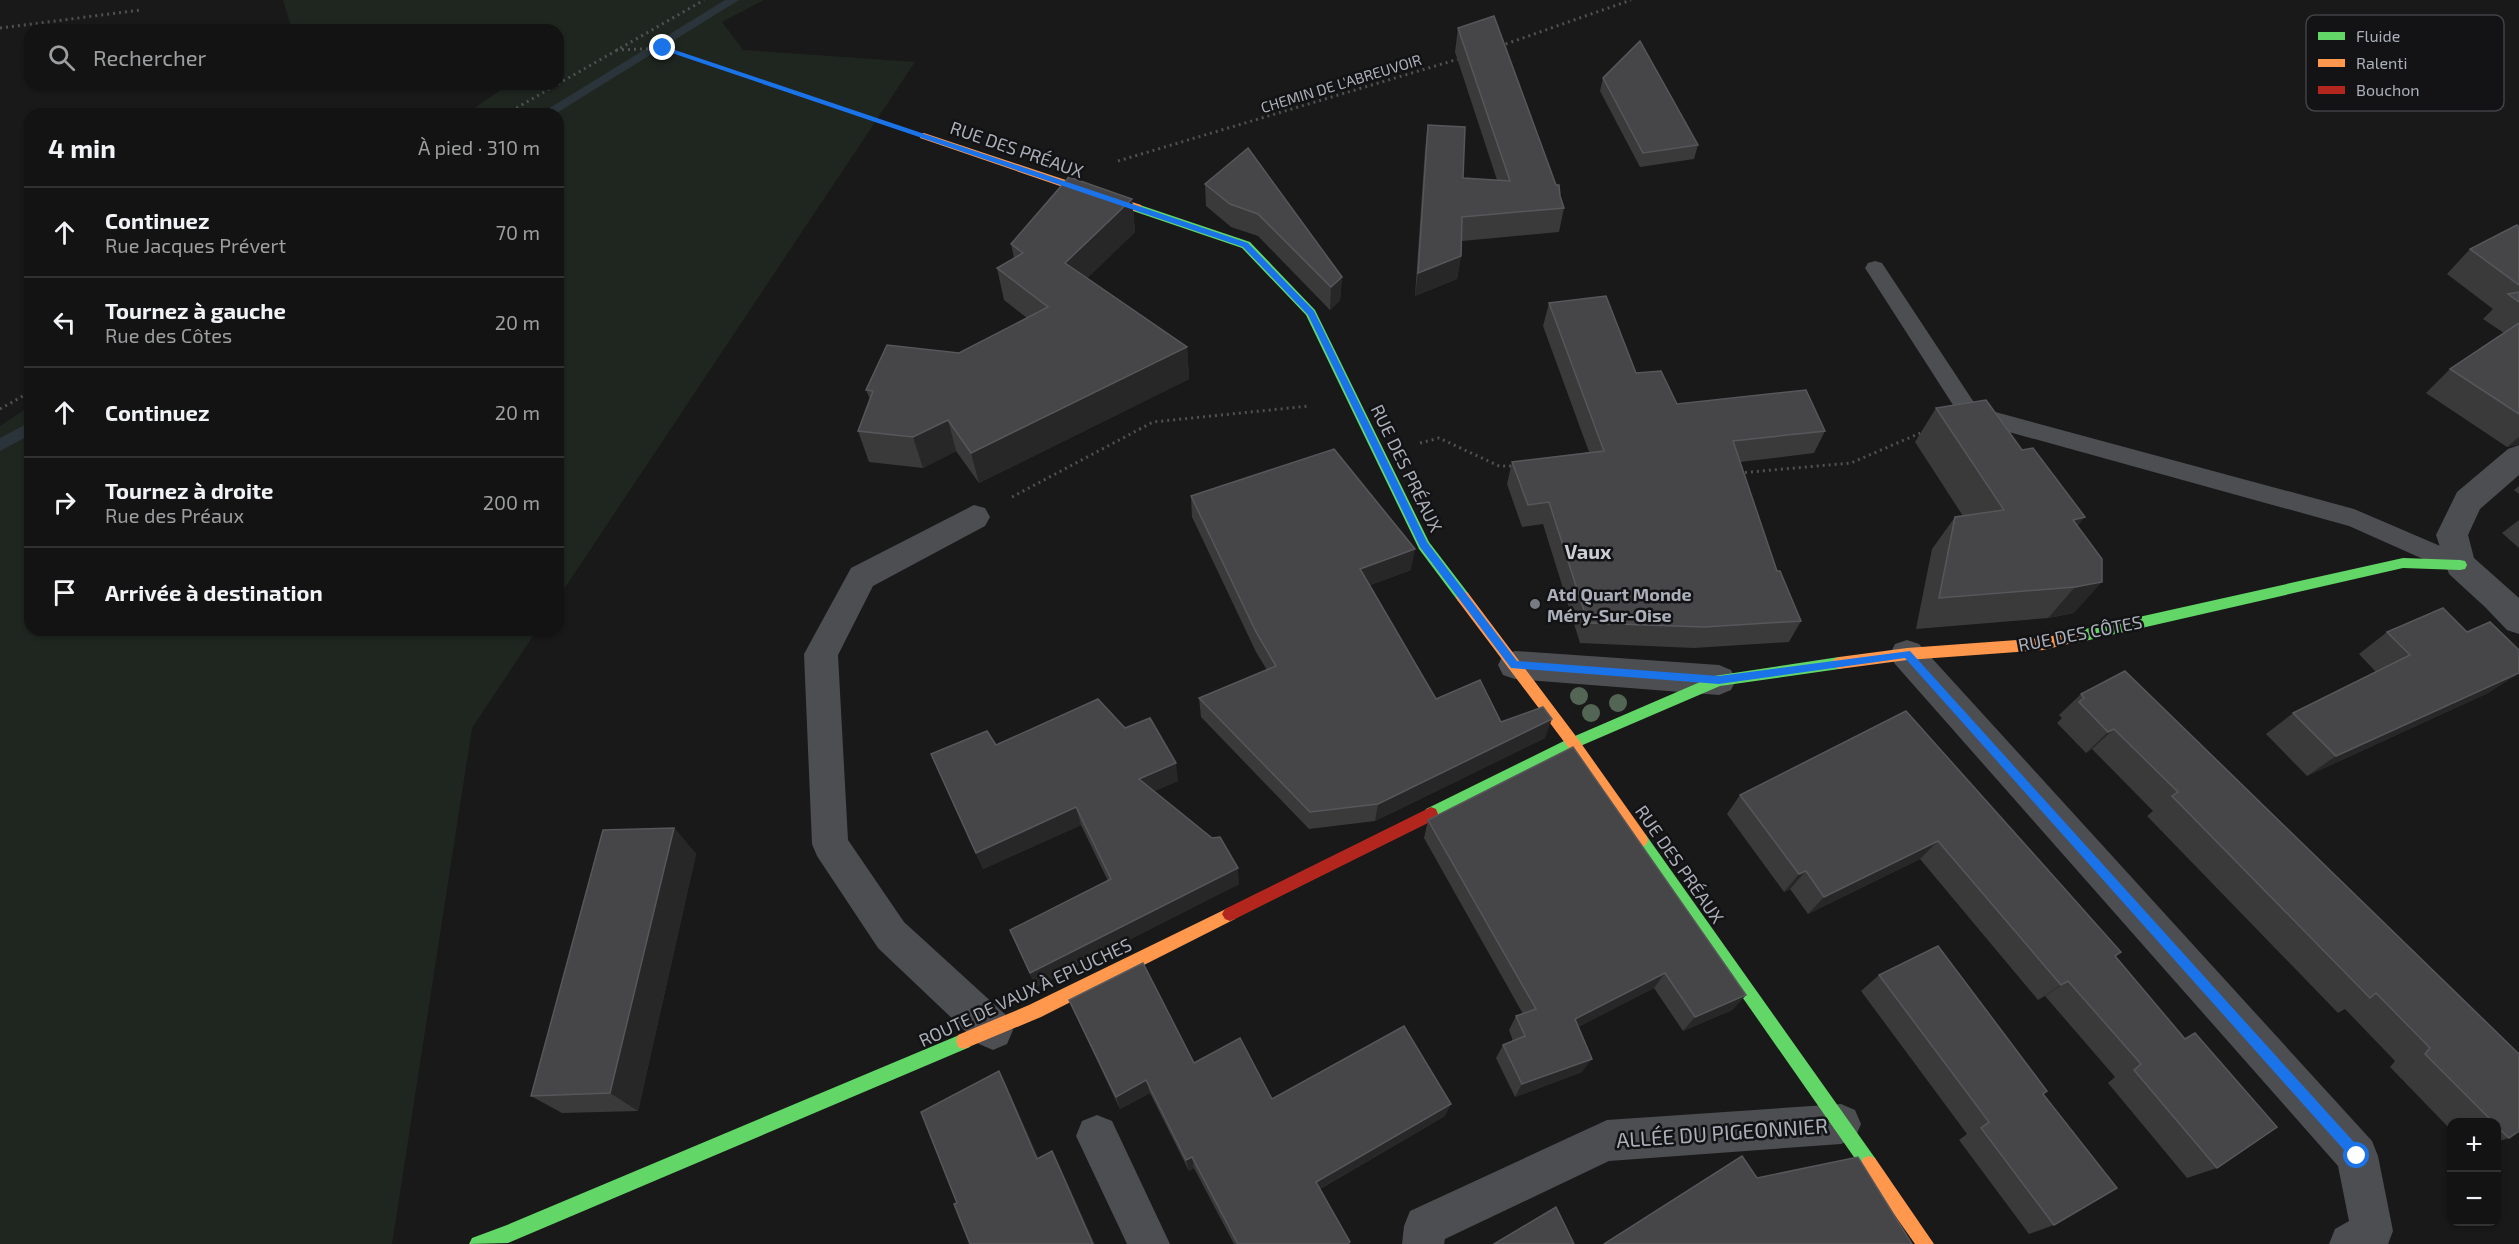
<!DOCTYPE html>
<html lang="fr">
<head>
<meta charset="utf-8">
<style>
  :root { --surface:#131313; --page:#202021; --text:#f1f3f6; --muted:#9d9ea0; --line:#323233 }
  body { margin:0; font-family:"Exo 2",sans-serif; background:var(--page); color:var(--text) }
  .controls { position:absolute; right:18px; bottom:18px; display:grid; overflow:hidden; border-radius:12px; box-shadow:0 2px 4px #0004 }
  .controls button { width:54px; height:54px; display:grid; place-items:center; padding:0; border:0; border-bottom:2px solid var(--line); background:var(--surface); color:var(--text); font:30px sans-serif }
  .stop { position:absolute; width:18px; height:18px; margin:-14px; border:4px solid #1a73e8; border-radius:50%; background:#fff }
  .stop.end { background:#1a73e8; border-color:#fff; box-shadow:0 2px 6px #0008 }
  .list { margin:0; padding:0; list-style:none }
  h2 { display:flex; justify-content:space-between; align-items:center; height:78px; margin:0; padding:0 24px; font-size:26px }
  h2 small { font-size:20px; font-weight:400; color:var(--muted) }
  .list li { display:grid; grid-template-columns:39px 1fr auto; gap:18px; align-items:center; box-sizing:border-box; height:90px; padding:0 24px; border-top:2px solid var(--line) }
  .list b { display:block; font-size:22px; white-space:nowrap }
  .list p { margin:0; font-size:20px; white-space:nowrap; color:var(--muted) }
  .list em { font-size:20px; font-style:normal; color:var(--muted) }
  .icon { flex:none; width:33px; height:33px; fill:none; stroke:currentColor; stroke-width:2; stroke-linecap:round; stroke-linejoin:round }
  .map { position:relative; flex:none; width:2519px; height:1244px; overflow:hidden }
  .search { position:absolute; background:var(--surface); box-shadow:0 2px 4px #0004; left:24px; top:24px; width:540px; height:66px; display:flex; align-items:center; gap:15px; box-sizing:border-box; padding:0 21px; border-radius:18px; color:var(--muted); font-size:22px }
  .panel { position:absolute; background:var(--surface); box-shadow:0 2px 4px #0004; left:24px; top:108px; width:540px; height:528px; border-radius:18px }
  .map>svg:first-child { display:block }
  .green { fill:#1f2620 }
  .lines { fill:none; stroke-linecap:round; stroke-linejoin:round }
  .stream { fill:#2c343b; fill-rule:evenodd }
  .path { stroke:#4f5053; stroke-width:3; stroke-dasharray:2 4; stroke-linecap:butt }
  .lane { fill:#4d4e52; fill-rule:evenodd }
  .street { fill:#4d4e52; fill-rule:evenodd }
  .fast { fill:#63d668; fill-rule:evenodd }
  .slow { fill:#ff974d; fill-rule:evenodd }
  .jam { fill:#b3261e; fill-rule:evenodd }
  .tree { fill:#536554 }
  .wall { fill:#3a3a3b }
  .shaded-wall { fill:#272727 }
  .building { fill:#464648; stroke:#56575a; stroke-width:1.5 }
  .route { fill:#1a73e8 }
  .poi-dot { fill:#787a81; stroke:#131315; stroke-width:2 }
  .labels { text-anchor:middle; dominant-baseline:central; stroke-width:5; stroke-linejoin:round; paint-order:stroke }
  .far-street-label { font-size:15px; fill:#abafb9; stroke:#131315 }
  .street-label { font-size:18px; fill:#abafb9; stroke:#131315 }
  .poi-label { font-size:18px; font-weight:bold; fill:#abafb9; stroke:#131315; text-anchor:start }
  .neighbourhood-label { font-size:20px; font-weight:bold; fill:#cbced5; stroke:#131315 }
  .near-street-label { font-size:21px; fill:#abafb9; stroke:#131315 }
  .key { fill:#131315; stroke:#414246; stroke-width:1.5 }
  .key-label { font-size:16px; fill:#abafb9 }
</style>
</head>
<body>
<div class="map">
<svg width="2519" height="1244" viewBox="0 0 2519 1244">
  <rect width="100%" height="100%" fill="#191919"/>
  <g class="green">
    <path d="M283,0H764L722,22L743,50L915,62L558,598V114H465L510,84H558V30H292Z"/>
    <path d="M30,406V630H537L472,728L392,1244H0V426Z"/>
  </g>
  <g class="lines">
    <g class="stream">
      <path d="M725,0H739L555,114H540Z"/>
      <path d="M30,422V435L0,451V438Z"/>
    </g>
    <g class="path">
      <path d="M0,28L141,10"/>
      <path d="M1500,46L1631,0"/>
      <path d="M616,50L663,48L887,124"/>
      <path d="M558,84L704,0"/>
      <path d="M506,114L558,84"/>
      <path d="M1118,161L1462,58"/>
      <path d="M0,409L30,392"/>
      <path d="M1420,443L1439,438L1499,466H1513"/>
      <path d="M1739,473L1851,463L1925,431"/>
      <path d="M1012,497L1153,422L1309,406"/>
    </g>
    <path class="lane" d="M1875,261L1882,263L1977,407L2354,509L2466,557L2470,564L2466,571L2458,574L2450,571L2349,526L1962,419L1865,268L1868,263Z"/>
    <g class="street">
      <path d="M2519,445V475L2480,509L2468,535L2474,558L2519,598V634L2507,630L2485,607L2449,574L2436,535L2457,492L2508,449Z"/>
      <path d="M974,505L985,508L990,517L985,526L873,586L838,655L848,840L904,922L1007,1016L1013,1030L1007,1044L993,1050L979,1044L878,948L817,856L812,844L804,654L851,568Z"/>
      <path d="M1907,640L1919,644L2372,1141L2378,1156L2393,1231L2388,1244H2329L2335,1229L2349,1221L2338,1166L1895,664L1890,654L1895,644Z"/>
      <path d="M1515,651L1719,665L1731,670L1736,680L1731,690L1719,695L1515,679L1503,675L1498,665L1503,655Z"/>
      <path d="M1841,1104L1855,1110L1861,1124L1855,1138L1841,1144L1609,1161L1445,1239L1444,1244H1402L1404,1226L1410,1211L1607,1120Z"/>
      <path d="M1097,1115L1112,1121L1170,1244H1127L1076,1136L1082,1121Z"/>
    </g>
    <g class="fast">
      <path d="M1137,204L1250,242L1315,310L1429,542L1468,593L1470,597L1468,601H1458L1419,549L1306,315L1242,248L1133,211V205Z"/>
      <path d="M2403,558L2460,560L2465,561L2467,565L2465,569L2460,570L2403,568L2076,643L2071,641L2069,637L2071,633L2076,631Z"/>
      <path d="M1839,657L1844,659L1846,663L1844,667L1839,669L1720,686L1578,747L1436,819L1431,821L1426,819L1424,814L1426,809L1568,739L1714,676Z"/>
      <path d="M1641,833L1646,835L1875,1158L1877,1164L1875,1170L1869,1172L1863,1170L1636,845L1634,840L1636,835Z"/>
      <path d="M964,1033L970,1035L972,1041L970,1047L508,1243L469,1244L472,1238L507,1225Z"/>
    </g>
    <g class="slow">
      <path d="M924,133L1141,205L1142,208L1141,211H1133L920,138V134Z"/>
      <path d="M1463,591L1468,593L1578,739L1646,835L1648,840L1646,845L1641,847L1636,845L1568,747L1458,601L1456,597L1458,593Z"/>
      <path d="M2076,631L2081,633L2083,637L2081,641L2043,650L1907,660L1839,669L1834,667L1832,663L1834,659L1839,657L1907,648L2043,638Z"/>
      <path d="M1230,907L1235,909L1238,914L1235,919L1041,1017L964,1049L958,1047L956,1041L958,1035L1029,1005Z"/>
      <path d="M1869,1156L1875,1158L1934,1244H1915L1863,1170L1861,1164L1863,1158Z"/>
    </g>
    <path class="jam" d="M1431,807L1436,809L1438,814L1436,819L1235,919L1230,921L1225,919L1222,914L1225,909Z"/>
  </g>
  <g class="tree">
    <circle cx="1579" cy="696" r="9"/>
    <circle cx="1618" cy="703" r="9"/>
    <circle cx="1591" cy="713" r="9"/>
  </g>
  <g class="wall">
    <path d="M1458,28L1560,196L1564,208L1559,232L1462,241L1461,256L1457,279L1415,296L1425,149L1428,125L1463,178L1497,180L1455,52Z"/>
    <path d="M1603,78L1698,145L1694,159L1640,167L1600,91Z"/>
    <path d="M1248,148L1342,277L1340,300L1330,310L1258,236L1231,227L1206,206L1205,184Z"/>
    <path d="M1132,199L1135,232L1087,278L1187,347L1189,379L979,483L956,451L923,468L869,462L858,431L870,399L866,390L959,353L1027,318L1004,300L997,268L1014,258L1011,244Z"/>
    <path d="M2519,227V444L2507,447L2426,393L2450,369L2504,333L2483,319L2493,309L2447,274L2470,249Z"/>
    <path d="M1549,303L1636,373L1677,404L1825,431L1814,453L1740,462L1777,571L1801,621L1789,642L1694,648L1580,643L1543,524L1522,527L1507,484L1512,462L1589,452L1543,326Z"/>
    <path d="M1936,408L2022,450L2085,517L2077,526L2074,613L2048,618L1916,629L1932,549L1955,517L1963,516L1915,442Z"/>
    <path d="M2519,486V494L2514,490Z"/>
    <path d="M1191,496L1411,570L1370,585L1436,699L1545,738L1375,821L1309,829L1201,717L1199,698L1267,670L1256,652L1192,517Z"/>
    <path d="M2519,520V548L2502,533Z"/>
    <path d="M2387,632H2467L2519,673L2488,693L2307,776L2266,734L2293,713L2376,672L2359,654Z"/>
    <path d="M2125,671L2519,1054V1131L2509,1138L2496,1142V1122H2451V1130L2390,1067L2395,1061L2345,1009L2338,1013L2147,816L2153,811L2092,749L2086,753L2057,723L2062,718L2059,715L2081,694Z"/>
    <path d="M1906,711L2121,952L2116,956L2217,1168L2187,1178L2108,1083L2115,1077L2045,996L2038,1000L1920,859L1808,914L1790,889L1784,892L1727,814L1740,795Z"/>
    <path d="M1125,728L1178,781L1154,791L1239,884L1036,987L1010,930L1108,881L1081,825L983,869L931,754Z"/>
    <path d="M1428,820L1746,995L1732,1010L1683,1031L1654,988L1578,1027L1582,1072L1515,1097L1496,1058L1503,1045L1513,1041L1509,1030L1516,1016L1523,1014L1424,838Z"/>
    <path d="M674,828L696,854L638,1111L562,1113L531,1096Z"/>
    <path d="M1879,975L2043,1094L2054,1225L2029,1234L1959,1140L1967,1134L1861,991Z"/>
    <path d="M1069,1000L1194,1063L1272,1099L1445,1116L1320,1189L1349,1244H1234L1194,1168L1189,1171L1150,1093L1120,1109L1075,1014Z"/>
  </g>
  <g class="shaded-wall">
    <path d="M1132,199L1135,232L1070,295L1065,263Z"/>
    <path d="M1461,256L1457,279L1415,296L1418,273Z"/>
    <path d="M1342,277L1340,300L1330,310L1331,287Z"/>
    <path d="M1187,347L1189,379L979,483L971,453Z"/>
    <path d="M948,420L956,451L923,468L913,437Z"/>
    <path d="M2519,437V444L2507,447Z"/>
    <path d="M2085,517L2058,550L2073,520Z"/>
    <path d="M1415,549L1411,570L1358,589L1360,569Z"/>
    <path d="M2102,582L2074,613L2048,618L2075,587Z"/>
    <path d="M2519,673L2488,693L2307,776L2336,756Z"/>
    <path d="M1552,719L1545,738L1375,821L1378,804Z"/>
    <path d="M2114,729L2092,749L2086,753L2108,732Z"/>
    <path d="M1176,763L1178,781L1142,797L1139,779Z"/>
    <path d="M1076,807L1081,825L983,869L976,853Z"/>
    <path d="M674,828L696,854L638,1111L610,1093Z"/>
    <path d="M1938,841L1920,859L1808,914L1824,897Z"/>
    <path d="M1238,868L1239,884L1036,987L1030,973Z"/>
    <path d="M1806,871L1790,889L1784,892L1799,874Z"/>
    <path d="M1665,973L1654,988L1566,1033L1575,1019Z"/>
    <path d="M2068,981L2045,996L2038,1000L2061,985Z"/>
    <path d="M1746,995L1732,1010L1683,1031L1695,1017Z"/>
    <path d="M1592,1059L1582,1072L1515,1097L1522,1084Z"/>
    <path d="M999,1071L1006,1084L1044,1170L1037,1159Z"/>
    <path d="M1146,1080L1150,1093L1120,1109L1116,1097Z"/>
    <path d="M1451,1104L1445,1116L1314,1192L1316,1182Z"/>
    <path d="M1052,1151L1058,1162L1095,1244H1093Z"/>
    <path d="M1192,1157L1194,1168L1189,1171L1186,1160Z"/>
  </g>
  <g class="building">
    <path d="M1494,16L1556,185H1559L1560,196L1564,208L1462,217L1461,256L1418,273L1428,125L1465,127L1463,178L1510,181L1458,28Z"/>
    <path d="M1640,41L1698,145L1643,153L1603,78Z"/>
    <path d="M1248,148L1342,277L1331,287L1258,214L1230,204L1205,184Z"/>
    <path d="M1069,177L1132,199L1065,263L1187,347L971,453L948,420L913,437L858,431L873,391L866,390L887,345L959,353L1048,307L997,268L1023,253L1011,244Z"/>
    <path d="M2517,225L2519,227V285L2470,249Z"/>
    <path d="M2519,292V302L2508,294Z"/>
    <path d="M1606,296L1636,373L1661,371L1677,404L1806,390L1825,431L1733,441L1777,571H1780L1801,621L1704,627L1588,623L1549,502L1528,505L1512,462L1604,451L1549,303Z"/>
    <path d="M2519,323V414L2450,369Z"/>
    <path d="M1986,400L2022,450L2033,448L2085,517L2073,520L2102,559V582L2075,587L1939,598L1955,517L2004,510L1936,408Z"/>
    <path d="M1334,449L1415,549L1360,569L1436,699L1480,680L1501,722L1543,707L1552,719L1378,804L1310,812L1199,698L1276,666L1256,632L1191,496Z"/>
    <path d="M2443,608L2467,632L2490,622L2519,650V673L2336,756L2293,713L2410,655L2387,632Z"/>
    <path d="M2125,671L2519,1054V1131L2509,1138L2496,1126V1122H2493L2425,1054L2430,1048L2376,993L2370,998L2172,796L2178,792L2114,729L2108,732L2079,702L2084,698L2081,694Z"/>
    <path d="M1098,699L1125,728L1150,718L1176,763L1139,779L1212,838L1220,837L1238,868L1030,973L1010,930L1111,879L1076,807L976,853L931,754L987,731L996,745Z"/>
    <path d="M1906,711L2121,952L2115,956L2185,1039L2195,1033L2277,1127L2217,1168L2134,1070L2141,1064L2068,981L2061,985L1938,841L1824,897L1806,871L1799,874L1740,795Z"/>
    <path d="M1573,747L1746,995L1695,1017L1665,973L1575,1019L1592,1059L1522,1084L1503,1045L1525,1036L1516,1016L1536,1009L1428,820Z"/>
    <path d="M674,828L610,1093L531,1096L603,830Z"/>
    <path d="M1938,946L2047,1091L2043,1094L2117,1188L2054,1225L1981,1128L1989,1122L1879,975Z"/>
    <path d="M1143,963L1194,1063L1240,1038L1272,1099L1404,1026L1451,1104L1316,1182L1350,1242L1347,1244H1238L1192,1157L1186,1160L1146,1080L1116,1097L1069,1000Z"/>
    <path d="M999,1071L1037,1159L1052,1151L1093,1244H970L954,1204L957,1203L921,1112Z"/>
    <path d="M1742,1156L1757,1178L1858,1157L1912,1244H1604Z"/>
    <path d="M1556,1207L1574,1244H1494Z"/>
  </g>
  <path class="route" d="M663,46L1248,243L1314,311L1427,542L1517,661L1719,676L1910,651L2362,1151V1160H2353L1905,658L1719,684L1511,668L1420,547L1308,315L1243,247L660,49Z"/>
  <circle class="poi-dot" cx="1535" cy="604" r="6"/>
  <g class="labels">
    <g class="far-street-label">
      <text transform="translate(1341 83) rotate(-17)">CHEMIN DE L'ABREUVOIR</text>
    </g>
    <g class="street-label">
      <text transform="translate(1017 149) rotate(19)">RUE DES PRÉAUX</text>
      <text transform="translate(1407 468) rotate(64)">RUE DES PRÉAUX</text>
      <text transform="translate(2080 633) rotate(-11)">RUE DES CÔTES</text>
      <text transform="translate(1680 864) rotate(55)">RUE DES PRÉAUX</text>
      <text transform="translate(1025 992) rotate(-25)">ROUTE DE VAUX À EPLUCHES</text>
    </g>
    <g class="poi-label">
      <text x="1547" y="594">Atd Quart Monde<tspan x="1547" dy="21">Méry-Sur-Oise</tspan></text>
    </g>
    <g class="neighbourhood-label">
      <text x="1588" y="551">Vaux</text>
    </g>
    <g class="near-street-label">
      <text transform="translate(1722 1132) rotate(-4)">ALLÉE DU PIGEONNIER</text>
    </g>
  </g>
  <rect x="2306" y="15" width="198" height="96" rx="9" class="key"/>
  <rect x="2318" y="32" width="27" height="8" fill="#63d668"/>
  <rect x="2318" y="59" width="27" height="8" fill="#ff974d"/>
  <rect x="2318" y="86" width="27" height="8" fill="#b3261e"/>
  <g class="key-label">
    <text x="2356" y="42">Fluide</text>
    <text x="2356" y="69">Ralenti</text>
    <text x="2356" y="96">Bouchon</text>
  </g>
</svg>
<div class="controls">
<button>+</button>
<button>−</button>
</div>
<div class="stop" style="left:2357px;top:1156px"></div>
<div class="stop end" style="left:663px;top:48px"></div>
<div class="search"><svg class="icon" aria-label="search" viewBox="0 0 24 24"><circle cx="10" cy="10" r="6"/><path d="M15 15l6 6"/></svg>Rechercher</div>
<section class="panel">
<h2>4 min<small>À pied · 310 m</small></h2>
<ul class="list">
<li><svg class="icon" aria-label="ahead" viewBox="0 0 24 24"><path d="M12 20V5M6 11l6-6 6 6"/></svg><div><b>Continuez</b><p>Rue Jacques Prévert</p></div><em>70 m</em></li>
<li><svg class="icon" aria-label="left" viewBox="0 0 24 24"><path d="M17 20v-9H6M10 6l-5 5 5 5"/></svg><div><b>Tournez à gauche</b><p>Rue des Côtes</p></div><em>20 m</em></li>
<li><svg class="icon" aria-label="ahead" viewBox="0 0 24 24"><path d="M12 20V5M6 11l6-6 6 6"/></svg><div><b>Continuez</b></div><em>20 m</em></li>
<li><svg class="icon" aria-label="right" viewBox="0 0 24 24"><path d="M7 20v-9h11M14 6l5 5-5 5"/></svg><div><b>Tournez à droite</b><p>Rue des Préaux</p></div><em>200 m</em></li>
<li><svg class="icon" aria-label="arrive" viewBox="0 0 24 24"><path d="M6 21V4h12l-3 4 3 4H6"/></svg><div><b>Arrivée à destination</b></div></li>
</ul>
</section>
</div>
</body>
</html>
